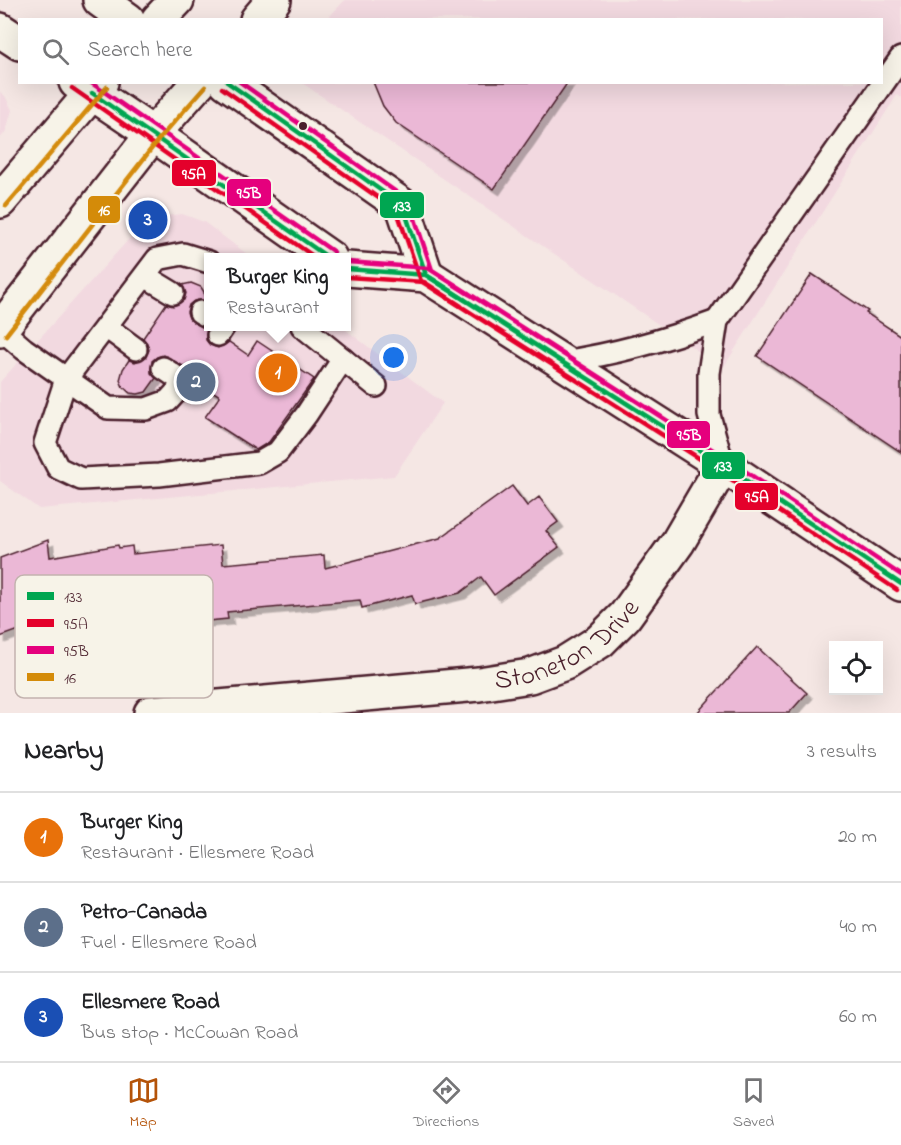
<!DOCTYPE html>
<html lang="en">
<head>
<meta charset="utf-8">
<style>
  :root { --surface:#fff; --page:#f2f2f2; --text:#202124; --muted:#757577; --line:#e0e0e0; --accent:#b45309 }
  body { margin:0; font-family:"Indie Flower",sans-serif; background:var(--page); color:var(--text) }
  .controls { position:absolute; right:18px; bottom:18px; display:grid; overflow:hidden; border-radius:0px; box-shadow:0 6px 24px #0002 }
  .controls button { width:54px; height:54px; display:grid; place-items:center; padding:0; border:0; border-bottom:2px solid var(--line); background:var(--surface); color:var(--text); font:30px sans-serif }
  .you { position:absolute; left:394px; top:358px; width:21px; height:21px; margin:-15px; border:4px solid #fff; border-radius:50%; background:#1a73e8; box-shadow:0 0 0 9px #1a73e833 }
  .badge { display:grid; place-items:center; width:39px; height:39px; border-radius:50%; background:var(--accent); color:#fff; font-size:20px; font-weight:700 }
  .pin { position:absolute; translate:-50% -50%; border:3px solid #fff; box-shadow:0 2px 6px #0006 }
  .popup { position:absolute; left:204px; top:253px; width:147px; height:78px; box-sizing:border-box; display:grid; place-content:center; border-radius:0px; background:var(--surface); filter:drop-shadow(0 2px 4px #0005); font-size:20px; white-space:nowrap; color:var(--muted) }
  .popup b { font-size:22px; color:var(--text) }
  .popup::after { content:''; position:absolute; left:50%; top:100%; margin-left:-12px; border:12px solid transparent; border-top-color:var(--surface) }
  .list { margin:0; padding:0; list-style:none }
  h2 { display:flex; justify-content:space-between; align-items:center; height:78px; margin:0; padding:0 24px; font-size:26px }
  h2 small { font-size:20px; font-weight:400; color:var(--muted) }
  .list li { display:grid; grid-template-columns:39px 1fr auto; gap:18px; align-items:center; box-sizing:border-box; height:90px; padding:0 24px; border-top:2px solid var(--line) }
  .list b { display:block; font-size:22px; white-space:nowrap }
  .list p { margin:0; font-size:20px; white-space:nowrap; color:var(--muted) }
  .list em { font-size:20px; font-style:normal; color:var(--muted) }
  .icon { flex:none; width:33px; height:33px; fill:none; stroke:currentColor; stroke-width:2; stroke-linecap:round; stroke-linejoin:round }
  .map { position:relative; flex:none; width:901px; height:713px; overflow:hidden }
  .search { position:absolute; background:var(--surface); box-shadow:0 6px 24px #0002; left:18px; right:18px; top:18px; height:66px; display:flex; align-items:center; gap:15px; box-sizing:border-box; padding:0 21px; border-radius:0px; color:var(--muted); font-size:22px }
  .sheet { height:348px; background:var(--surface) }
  nav { display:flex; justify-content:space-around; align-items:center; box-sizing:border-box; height:84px; border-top:2px solid var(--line); background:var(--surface); font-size:16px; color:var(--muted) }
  nav a { display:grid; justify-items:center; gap:3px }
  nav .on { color:var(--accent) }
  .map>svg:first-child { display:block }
  .built { fill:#f2d9e0 }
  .building { fill:#ebb8d6; stroke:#4a1f2b; stroke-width:1.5; filter:url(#shadow) }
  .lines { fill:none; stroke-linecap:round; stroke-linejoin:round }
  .lane-casing { stroke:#4a1f2b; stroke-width:26 }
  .street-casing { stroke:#4a1f2b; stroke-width:38 }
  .secondary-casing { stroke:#4a1f2b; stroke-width:38 }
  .lane { stroke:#f7f3e8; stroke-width:21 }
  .street { stroke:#f7f3e8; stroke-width:33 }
  .secondary { stroke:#f7f3e8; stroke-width:33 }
  .bus-1-casing { stroke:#f7f3e8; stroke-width:9 }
  .bus-2-casing { stroke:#f7f3e8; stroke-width:9 }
  .bus-3-casing { stroke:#f7f3e8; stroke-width:9 }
  .bus-4-casing { stroke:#f7f3e8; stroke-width:9 }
  .bus-1 { stroke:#00a651; stroke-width:4.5 }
  .bus-2 { stroke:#e4002b; stroke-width:4.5 }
  .bus-3 { stroke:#e5007d; stroke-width:4.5 }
  .bus-4 { stroke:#d48b09; stroke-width:4.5 }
  .bus-dot { fill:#4a1f2b; stroke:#f7f3e8; stroke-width:2 }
  .labels { text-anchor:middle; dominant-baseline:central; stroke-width:4.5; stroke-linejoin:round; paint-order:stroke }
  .street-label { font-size:27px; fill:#4a1f2b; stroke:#f7f3e8 }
  .key { fill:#f7f3e8; stroke:#c3b3af; stroke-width:1.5 }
  .key-label { font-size:16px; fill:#4a1f2b }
  .line-badge { stroke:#f7f3e8; stroke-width:2 }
  .badge-label { font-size:16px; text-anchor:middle; font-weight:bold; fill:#fff }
</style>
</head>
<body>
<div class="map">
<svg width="901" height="713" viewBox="0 0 901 713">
  <defs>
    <filter id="shadow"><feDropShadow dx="5.5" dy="5.5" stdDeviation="0" flood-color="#0004"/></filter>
  </defs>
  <rect width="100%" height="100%" fill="#f5e7e4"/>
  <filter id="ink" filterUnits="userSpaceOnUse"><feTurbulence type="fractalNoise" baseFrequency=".0167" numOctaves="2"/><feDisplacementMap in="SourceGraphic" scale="12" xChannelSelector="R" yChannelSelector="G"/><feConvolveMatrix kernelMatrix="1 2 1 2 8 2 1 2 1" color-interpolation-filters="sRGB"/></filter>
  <g filter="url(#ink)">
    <g class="built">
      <path d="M345,0H901V98L897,95L723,368L302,83L882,82V20L327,19Z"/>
      <path d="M0,92L5,96L12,110L6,131L0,139Z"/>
      <path d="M182,214L204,222L251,257L209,258V326L342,327L443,403L394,476L39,509L0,481V382L148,218Z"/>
    </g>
    <g class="building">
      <path d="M373,82H568L494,189L396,123L383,106Z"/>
      <path d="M812,274L868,311L866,313L901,336V452L757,356Z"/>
      <path d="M191,283L201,287L204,292L205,300L194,301L189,305L187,312L189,318L194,323L207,329L206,340L210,345L218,348L229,342L248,355L257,341L314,379L269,442L256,450L205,417L220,396L201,384L202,374L198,367L192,364L183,366L163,355L157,357L152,361L151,373L156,378L146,392L138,394L130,393L123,387L120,380L123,369L129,360L135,362L146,357L149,350L147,343L143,338L166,304L173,306L184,300L186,293L182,285Z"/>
      <path d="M512,486L527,506L539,497L558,522L546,531L559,547L494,595L481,577L460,593L415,604L412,595L362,608L360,600L227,612L228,619L155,626L153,613L57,629L55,617L0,637V558L48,540L50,557L118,545L119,548L132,546L133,554L221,545L223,564L324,555L325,568L440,538Z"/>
      <path d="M757,647L807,693L789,713H697Z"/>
    </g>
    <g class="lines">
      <defs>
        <g id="lane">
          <path d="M209,262L183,254L157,259L66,379L45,443L58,468L81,479L159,475L259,463L278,452L306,415L343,359"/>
          <path d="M145,276L173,293"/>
          <path d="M200,312L209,317"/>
          <path d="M302,326L376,386"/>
          <path d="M106,327L136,349"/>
          <path d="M2,330L24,349L108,408L146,409L168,401L190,377"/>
          <path d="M218,335L224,326"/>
          <path d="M562,362C615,354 666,340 717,321"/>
          <path d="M163,368L185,383"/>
          <path d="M723,465L709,415V373L717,321L901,58"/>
        </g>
        <g id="street">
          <path id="s1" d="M151,713L479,684L530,676L565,663L600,641L625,616L678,542L723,465"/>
        </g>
        <g id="secondary">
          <path d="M100,0L128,20"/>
          <path d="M158,20L177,0"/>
          <path d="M257,20L274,0"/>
          <path d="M0,30L20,43"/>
          <path d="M76,82L153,134L330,258"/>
          <path d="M226,82L403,206L426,275"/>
          <path d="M0,201L101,82"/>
          <path d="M347,269L426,275L723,465L901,584"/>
          <path d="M0,330L153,134L199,82"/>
        </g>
      </defs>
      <use href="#lane" class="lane-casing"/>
      <use href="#street" class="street-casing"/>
      <use href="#secondary" class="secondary-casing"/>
      <use href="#lane" class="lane"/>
      <use href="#street" class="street"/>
      <use href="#secondary" class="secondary"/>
      <defs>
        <g id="bus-1">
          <path d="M227,82L403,206L426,275L723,465L901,584"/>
          <path d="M92,93L329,258"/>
          <path d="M347,269L426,275L465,300"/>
        </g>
        <g id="bus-2">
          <path d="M72,88L316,258"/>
          <path d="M222,88L397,211L421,281L719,471L897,590"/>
          <path d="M347,277L424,282L461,306"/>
        </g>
        <g id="bus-3">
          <path d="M90,82L334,252"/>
          <path d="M240,82L409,201L432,270L727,459L901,575"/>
          <path d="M348,262L428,268L469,294"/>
        </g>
        <g id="bus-4">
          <path d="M6,206L107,87"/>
          <path d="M6,335L159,139L205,87"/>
        </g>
      </defs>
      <use href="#bus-1" class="bus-1-casing"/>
      <use href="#bus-2" class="bus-2-casing"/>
      <use href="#bus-3" class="bus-3-casing"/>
      <use href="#bus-4" class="bus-4-casing"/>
      <use href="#bus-1" class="bus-1"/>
      <use href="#bus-2" class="bus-2"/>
      <use href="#bus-3" class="bus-3"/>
      <use href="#bus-4" class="bus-4"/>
    </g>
  </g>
  <circle class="bus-dot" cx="303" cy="126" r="5"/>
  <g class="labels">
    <g class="street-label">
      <text stroke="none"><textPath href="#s1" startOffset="428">Stoneton Drive</textPath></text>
    </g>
  </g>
  <rect x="15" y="575" width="198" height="123" rx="9" class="key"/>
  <rect x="27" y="592" width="27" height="8" fill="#00a651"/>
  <rect x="27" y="619" width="27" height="8" fill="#e4002b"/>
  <rect x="27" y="646" width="27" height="8" fill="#e5007d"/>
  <rect x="27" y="673" width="27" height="8" fill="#d48b09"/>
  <g class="key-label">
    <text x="64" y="602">133</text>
    <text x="64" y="629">95A</text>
    <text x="64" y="656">95B</text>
    <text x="64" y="683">16</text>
  </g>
  <g class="line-badge">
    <rect x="171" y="159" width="46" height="28" rx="6" fill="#e4002b"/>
    <rect x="226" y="178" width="46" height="29" rx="6" fill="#e5007d"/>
    <rect x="379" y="191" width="46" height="28" rx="6" fill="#00a651"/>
    <rect x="87" y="195" width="34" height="29" rx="6" fill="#d48b09"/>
    <rect x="666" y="420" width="45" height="29" rx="6" fill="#e5007d"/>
    <rect x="701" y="451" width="45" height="29" rx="6" fill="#00a651"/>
    <rect x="734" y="482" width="45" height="29" rx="6" fill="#e4002b"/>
  </g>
  <g class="badge-label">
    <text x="194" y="179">95A</text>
    <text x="249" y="198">95B</text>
    <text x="402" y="211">133</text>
    <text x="104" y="215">16</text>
    <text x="689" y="440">95B</text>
    <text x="723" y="471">133</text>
    <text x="757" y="502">95A</text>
  </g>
</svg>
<div class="controls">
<button><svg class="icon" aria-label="locate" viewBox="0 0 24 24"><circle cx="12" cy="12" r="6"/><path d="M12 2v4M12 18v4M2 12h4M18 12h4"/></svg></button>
</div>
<div class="you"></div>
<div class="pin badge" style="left:278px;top:373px;background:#e8710a">1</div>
<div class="popup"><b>Burger King</b>Restaurant</div>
<div class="pin badge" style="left:196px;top:382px;background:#5c6f8a">2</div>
<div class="pin badge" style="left:148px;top:220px;background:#1a4fb4">3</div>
<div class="search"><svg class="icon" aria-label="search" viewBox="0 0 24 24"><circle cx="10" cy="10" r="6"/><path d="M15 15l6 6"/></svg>Search here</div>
</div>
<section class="sheet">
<h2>Nearby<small>3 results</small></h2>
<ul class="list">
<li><span class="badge" style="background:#e8710a">1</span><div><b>Burger King</b><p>Restaurant · Ellesmere Road</p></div><em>20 m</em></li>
<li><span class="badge" style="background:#5c6f8a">2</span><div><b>Petro-Canada</b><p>Fuel · Ellesmere Road</p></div><em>40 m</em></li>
<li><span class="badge" style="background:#1a4fb4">3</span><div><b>Ellesmere Road</b><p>Bus stop · McCowan Road</p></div><em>60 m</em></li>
</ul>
</section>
<nav>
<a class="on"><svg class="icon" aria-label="map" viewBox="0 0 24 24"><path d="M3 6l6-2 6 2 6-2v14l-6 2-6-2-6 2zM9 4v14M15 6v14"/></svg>Map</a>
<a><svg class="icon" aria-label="directions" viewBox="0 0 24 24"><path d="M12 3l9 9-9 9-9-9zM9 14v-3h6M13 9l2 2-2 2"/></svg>Directions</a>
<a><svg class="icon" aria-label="saved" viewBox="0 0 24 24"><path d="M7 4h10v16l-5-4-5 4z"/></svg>Saved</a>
</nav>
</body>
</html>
